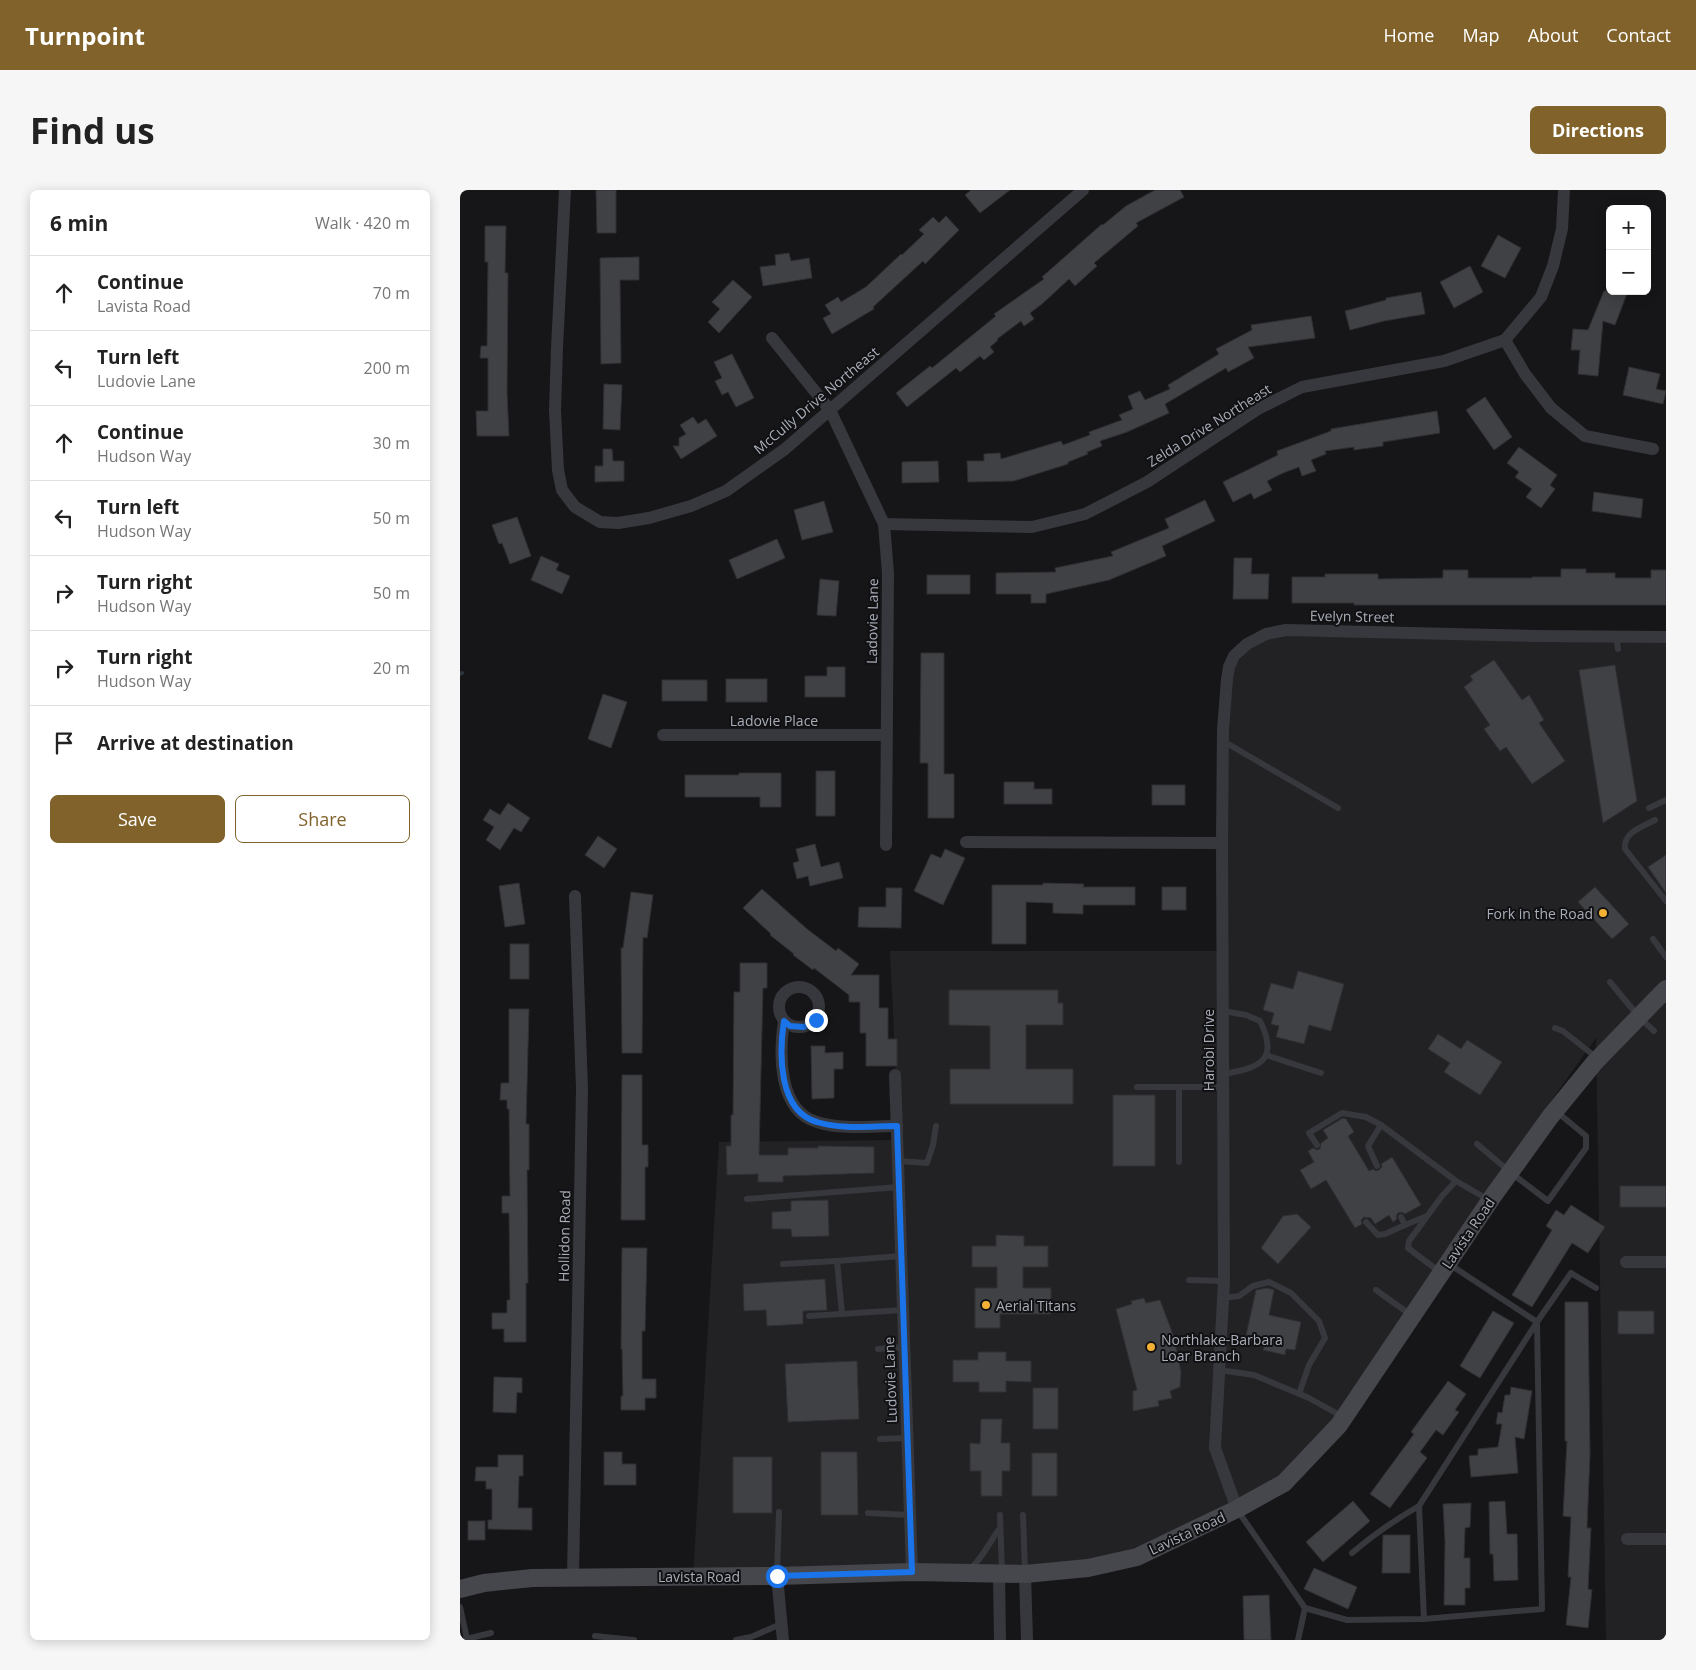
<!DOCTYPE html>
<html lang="en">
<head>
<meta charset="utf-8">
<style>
  :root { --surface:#fff; --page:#f6f6f6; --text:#222; --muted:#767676; --line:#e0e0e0; --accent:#80622a }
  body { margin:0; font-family:"Open Sans",sans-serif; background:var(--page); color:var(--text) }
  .controls { position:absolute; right:15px; top:15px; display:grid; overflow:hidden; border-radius:8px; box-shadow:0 2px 12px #0003 }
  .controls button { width:45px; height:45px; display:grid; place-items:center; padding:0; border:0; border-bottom:1px solid var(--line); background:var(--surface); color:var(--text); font:25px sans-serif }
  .stop { position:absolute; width:15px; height:15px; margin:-11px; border:4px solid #1a73e8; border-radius:50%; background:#fff }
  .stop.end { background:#1a73e8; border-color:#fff; box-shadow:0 1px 5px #0008 }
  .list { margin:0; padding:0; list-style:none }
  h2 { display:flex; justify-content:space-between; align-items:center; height:65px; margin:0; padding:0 20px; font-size:21px }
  h2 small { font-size:16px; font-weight:400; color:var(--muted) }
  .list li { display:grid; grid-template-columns:32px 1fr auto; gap:15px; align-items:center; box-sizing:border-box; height:75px; padding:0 20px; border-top:1px solid var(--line) }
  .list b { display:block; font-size:19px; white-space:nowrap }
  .list p { margin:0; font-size:16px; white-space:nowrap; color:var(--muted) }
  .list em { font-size:16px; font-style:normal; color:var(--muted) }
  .actions { display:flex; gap:10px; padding:15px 20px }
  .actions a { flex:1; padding:11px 0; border:1px solid var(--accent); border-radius:8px; text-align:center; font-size:18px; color:var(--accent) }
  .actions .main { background:var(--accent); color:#fff }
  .icon { flex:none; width:28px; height:28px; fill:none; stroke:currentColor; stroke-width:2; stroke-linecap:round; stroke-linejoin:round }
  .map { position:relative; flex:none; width:1206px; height:1450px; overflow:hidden; border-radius:8px }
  header { display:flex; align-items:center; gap:30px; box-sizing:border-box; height:70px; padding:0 25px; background:var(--accent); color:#fff }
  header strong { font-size:24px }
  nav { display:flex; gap:28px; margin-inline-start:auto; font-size:18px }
  .intro { display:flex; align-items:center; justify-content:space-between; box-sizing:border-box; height:120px; padding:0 30px }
  h1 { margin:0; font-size:35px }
  .button { padding:12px 22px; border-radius:8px; background:var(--accent); color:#fff; font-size:18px; font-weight:700 }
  main { display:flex; gap:30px; padding:0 30px }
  aside { flex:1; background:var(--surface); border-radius:8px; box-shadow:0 2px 12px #0003 }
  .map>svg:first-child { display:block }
  .built { fill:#222225 }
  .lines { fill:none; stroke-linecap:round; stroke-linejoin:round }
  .stream { stroke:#2c353c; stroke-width:4 }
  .building { fill:#404145; stroke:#303034 }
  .lane { stroke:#37383d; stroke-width:6 }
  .street { stroke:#37383d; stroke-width:12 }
  .secondary { stroke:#45474d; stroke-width:18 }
  .route { stroke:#1a73e8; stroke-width:6 }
  .poi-dot { fill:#f2b134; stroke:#111113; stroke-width:2 }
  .labels { text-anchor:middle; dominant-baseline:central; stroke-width:4; stroke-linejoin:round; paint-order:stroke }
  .street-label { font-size:14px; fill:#a8adb8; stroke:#111113 }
  .poi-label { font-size:14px; fill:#a8adb8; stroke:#111113; text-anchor:start }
</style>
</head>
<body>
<header>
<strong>Turnpoint</strong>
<nav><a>Home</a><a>Map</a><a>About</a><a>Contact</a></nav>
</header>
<div class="intro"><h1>Find us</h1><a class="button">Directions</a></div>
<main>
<aside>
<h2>6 min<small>Walk · 420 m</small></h2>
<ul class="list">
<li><svg class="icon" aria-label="ahead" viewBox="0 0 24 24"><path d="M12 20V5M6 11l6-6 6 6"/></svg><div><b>Continue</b><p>Lavista Road</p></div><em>70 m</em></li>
<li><svg class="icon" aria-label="left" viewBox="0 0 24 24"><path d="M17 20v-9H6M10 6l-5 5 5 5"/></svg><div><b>Turn left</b><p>Ludovie Lane</p></div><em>200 m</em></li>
<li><svg class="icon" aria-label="ahead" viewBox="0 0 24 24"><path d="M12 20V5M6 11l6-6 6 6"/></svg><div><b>Continue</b><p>Hudson Way</p></div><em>30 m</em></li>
<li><svg class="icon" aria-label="left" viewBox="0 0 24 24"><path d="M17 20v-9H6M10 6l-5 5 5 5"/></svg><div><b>Turn left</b><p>Hudson Way</p></div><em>50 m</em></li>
<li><svg class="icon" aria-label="right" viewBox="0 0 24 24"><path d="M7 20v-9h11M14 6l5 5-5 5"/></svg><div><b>Turn right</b><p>Hudson Way</p></div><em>50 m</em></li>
<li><svg class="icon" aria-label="right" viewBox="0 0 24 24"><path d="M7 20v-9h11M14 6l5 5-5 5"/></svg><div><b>Turn right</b><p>Hudson Way</p></div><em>20 m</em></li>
<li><svg class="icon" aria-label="arrive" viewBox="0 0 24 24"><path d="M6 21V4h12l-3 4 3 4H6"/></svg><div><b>Arrive at destination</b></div></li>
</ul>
<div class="actions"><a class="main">Save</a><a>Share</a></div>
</aside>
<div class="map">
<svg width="1206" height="1450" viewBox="0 0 1206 1450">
  <rect width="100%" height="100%" fill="#161618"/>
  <path class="built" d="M808,440L1206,446V1450H1146L1136,848L1006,1030L904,1211L824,1292L737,1343L562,1386L233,1387L259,952L439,950L430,761H758L765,549L773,477Z"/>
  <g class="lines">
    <path class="stream" d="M0,484L2,483"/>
  </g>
  <g class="building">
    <path d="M136,0H156V43H137Z"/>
    <path d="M511,0H550L520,23L505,5Z"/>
    <path d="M695,0H720L724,7L676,33L678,36L634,73L637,76L615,96L609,89L582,114L570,123L574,129L564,136L561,131L537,149L538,150L530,157L534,162L524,170L520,166L500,182L496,178L447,217L436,203L470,176L472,178L536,126L534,124L584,89L582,87L642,34L643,35L666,16Z"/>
    <path d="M486,26L499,40L465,74L463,71L413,117L414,119L372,144L363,128L371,124L365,115L378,107L381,112L406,97L441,64L442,65L464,44L459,40L473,27L479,33Z"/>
    <path d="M25,36H46L45,83H48L47,203L49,246H17L16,221H28V168H20L21,156H27L28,72H25Z"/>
    <path d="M1038,45L1061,58L1045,88L1021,76Z"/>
    <path d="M329,63L331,71L349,68L352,88L303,96L300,77L316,75L315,65Z"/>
    <path d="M179,67V90H160L161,173L141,174L140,68Z"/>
    <path d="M1010,76L1023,102L994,118L980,92Z"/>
    <path d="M273,90L292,107L259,143L248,132L260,119L252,112Z"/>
    <path d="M1144,101H1168L1155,135L1143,131L1138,186L1118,184L1120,160H1111L1113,139L1128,140Z"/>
    <path d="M961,102L965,124L924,131L890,140L885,121L926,110V108Z"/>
    <path d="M851,126L855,148L788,157L794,168L768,182L766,178L705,214L709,223L667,242L640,251L642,256L627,262L628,264L608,272V274L554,291L508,292L507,271H524V264L540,263L541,269L601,251L603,255L630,245L629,242L662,230L659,225L673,219L668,206L680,201L685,210L710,199L708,195L759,164L756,159L792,140L791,135Z"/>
    <path d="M272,164L294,208L276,217L268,202L262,205L255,191L262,188L254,172Z"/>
    <path d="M1169,177L1200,184L1196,199L1206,201L1203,214L1163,205Z"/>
    <path d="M144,194L162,195L160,240L143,239Z"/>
    <path d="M1025,207L1052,247L1034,260L1006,220Z"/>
    <path d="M977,221L980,243L923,252V256L894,260V257L865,261L866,264L851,270L856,281L842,286L839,277L823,283L807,291L812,300L794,309L791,303L773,312L763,292L818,265L817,261L871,241V239Z"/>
    <path d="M233,227L238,234L246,229L257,246L221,269L213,256H219V248L226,244L220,235Z"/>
    <path d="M1059,257L1097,285L1090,295L1095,299L1081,318L1066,307L1072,299L1055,287L1059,282L1047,273Z"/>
    <path d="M143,259H152L153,271H164V291L135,292V276H143Z"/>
    <path d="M478,271L479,292L442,293V272Z"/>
    <path d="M1134,302L1183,309L1181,328L1132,321Z"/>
    <path d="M745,310L755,331L702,356L706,366L649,390L586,404V413H571V404H536V383L596,382L595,378L653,366L651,362L709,338L705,329Z"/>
    <path d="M364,311L373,342L342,350L334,320Z"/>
    <path d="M57,327L71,366L50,374L42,353L39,354L32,335Z"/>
    <path d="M317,349L325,368L277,389L269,370Z"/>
    <path d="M81,366L99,374L96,380L110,386L102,404L71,390Z"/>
    <path d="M774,368H792L791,384H809L808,409H773Z"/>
    <path d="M1101,379H1126V383H1155V388H1191V380H1206V415H894V413H832V387H865V384H918V389L983,388V380H1008V388H1072V387H1101Z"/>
    <rect x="467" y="385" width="43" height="19"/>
    <path d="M360,389L379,391L376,426L357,425Z"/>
    <path d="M461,463H484V584H494V628H468V573H460Z"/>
    <path d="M1034,470L1062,510L1069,505L1084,530L1079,533L1105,571L1072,594L1046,557L1040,561L1024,539L1030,535L1004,497L1013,490L1010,486Z"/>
    <path d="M1155,475L1177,611L1143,633L1119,480Z"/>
    <path d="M367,477H385V507H345V486H367Z"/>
    <rect x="266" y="489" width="41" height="23"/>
    <rect x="202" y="490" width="45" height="21"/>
    <path d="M143,504L167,512L151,558L128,549Z"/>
    <rect x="356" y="581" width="19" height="45"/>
    <path d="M279,583H321V617H300V607H225V585H279Z"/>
    <path d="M544,592H574V599H592V614H544Z"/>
    <rect x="692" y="595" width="33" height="20"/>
    <path d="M48,613L70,628L61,642L54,638L40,660L26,650L34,637L23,630L30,619L40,625Z"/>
    <path d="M138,646L157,659L144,678L125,665Z"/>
    <path d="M355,654L361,677L379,672L383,688L350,696L348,686L337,689L333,673L339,671L336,659Z"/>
    <path d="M485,659L505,668L483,715L454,701L471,664L481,668Z"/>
    <path d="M1206,665V703L1188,677Z"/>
    <path d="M59,693L65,734L45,737L39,696Z"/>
    <path d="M583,693L624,694L623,697H675V715H623V724L593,723V713L566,712V754H532V695H583Z"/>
    <rect x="702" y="697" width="24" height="23"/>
    <path d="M1135,697L1169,734L1152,749L1118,712Z"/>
    <path d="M426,698H442L441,738L398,737L399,717H426Z"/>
    <path d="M302,699L347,739L376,761L378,758L399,774L391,785H419V818H428V849H437V876H406V843H400V812H389V805L354,778L353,780L333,765L334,764L310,745L311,744L283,718Z"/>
    <path d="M171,702L193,705L187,748L183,747L182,863H162L161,758H163Z"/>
    <rect x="50" y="754" width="19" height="35"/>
    <path d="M280,773H307V798H303L299,965H328V958H358V956L414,957V983L323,986V992H298V984L267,985L266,956H271V925H273L274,802H280Z"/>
    <path d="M838,781L884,794L871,841L849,835L844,854L816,847L819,836L811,834L814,823L803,820L811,793L833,799Z"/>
    <path d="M489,800H598V813H603V835H566V879H613V914H490V879H530V836L489,835Z"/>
    <path d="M49,819H69L66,934H69V980H67L68,1093H66V1152H44V1139H32V1123H47V1110H50L49,1023H42V1006H50L49,919H47V910H40L41,893H49Z"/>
    <path d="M978,844L1001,859L1007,850L1042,872L1020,905L984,882L990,873L968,859Z"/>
    <path d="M351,856H365V863L383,862V879H374V908L352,909Z"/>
    <path d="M162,885H182V955H188V977H185V1030H161Z"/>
    <rect x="653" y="905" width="42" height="71"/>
    <path d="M883,928L886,929L894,942L888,946L909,981L913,979L916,981L919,980L922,977L921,974L932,967L961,1015L945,1024L942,1022L938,1023L936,1026L937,1029L933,1032L929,1025L915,1034L911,1028L904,1027L901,1030L902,1034L895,1038L866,990L851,999L840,980L854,972L848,961L853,958L857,960L860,959L861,953L868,948L863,940Z"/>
    <rect x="1160" y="996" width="46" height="21"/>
    <path d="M368,1010L369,1046L332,1047L331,1039H312V1022L331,1021V1011Z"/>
    <path d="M1111,1015L1145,1037L1128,1063L1112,1053L1072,1117L1052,1105L1092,1040L1086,1036L1096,1020L1104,1025Z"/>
    <path d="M837,1024L851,1037L818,1074L801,1058L823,1026Z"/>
    <path d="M536,1045L564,1046V1056H588V1077H563V1098H591V1124H540V1138H515V1098H537V1077H512V1056H536Z"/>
    <path d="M162,1058H187L185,1141H182V1189H196V1208H185V1220H161V1206H163L162,1159H161Z"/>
    <path d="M365,1089L367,1120L343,1121V1134L307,1136L306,1120L284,1121L283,1094Z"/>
    <path d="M807,1098L814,1100L809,1125L841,1132L835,1160L826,1159L825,1165L803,1160L805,1154L785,1150L796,1100Z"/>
    <path d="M684,1108L686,1113L700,1110L714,1147L721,1182L720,1197L710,1201L712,1208L698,1211L699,1216L673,1221V1201L677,1200L656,1119L672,1114L671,1111Z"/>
    <path d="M1105,1112H1128L1130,1264L1127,1338H1131L1128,1399L1132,1400L1128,1438L1106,1435L1111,1387H1108L1111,1327L1103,1326L1107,1251H1105Z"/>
    <path d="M1033,1121L1054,1133L1020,1188L1000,1176Z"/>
    <rect x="1158" y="1121" width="36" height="23"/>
    <path d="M518,1162H546V1171H571V1192L546,1191V1202H519V1192H493V1170H518Z"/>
    <path d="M397,1171L399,1229L328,1232L325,1174Z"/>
    <path d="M34,1187L62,1188V1203L57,1202L56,1223L33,1222Z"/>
    <path d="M988,1191L1006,1204L995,1220L999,1222L983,1245L976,1240L960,1262L967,1268L930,1318L910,1304L954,1244L951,1242Z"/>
    <path d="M1051,1197L1072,1201L1064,1249L1055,1247L1058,1283L1011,1287L1009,1266L1018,1265V1259L1038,1257L1042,1234H1036L1038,1222L1042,1223L1045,1205H1050Z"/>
    <rect x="573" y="1198" width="25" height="41"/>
    <path d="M521,1229H542L541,1253H550V1281H542V1306H521V1281H510V1253L520,1254Z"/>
    <path d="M144,1262H162V1274H176V1295H144Z"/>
    <path d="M361,1262H397L398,1325H361Z"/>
    <rect x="572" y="1263" width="25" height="43"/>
    <path d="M38,1265H63V1286H59L58,1318H72V1340L28,1339V1330H32V1299H26V1291H15L16,1277H38Z"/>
    <rect x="273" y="1267" width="39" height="56"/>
    <path d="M893,1311L910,1331L863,1372L846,1352Z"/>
    <path d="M1045,1311L1047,1344H1057L1058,1390L1034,1391L1033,1364H1030L1029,1312Z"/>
    <path d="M1011,1313L1010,1337L1005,1338L1004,1368H1010V1398H1005V1415H984L985,1352L983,1314Z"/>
    <rect x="8" y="1331" width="17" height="19"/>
    <path d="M923,1345H950V1383H922Z"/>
    <path d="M854,1378L897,1397L888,1419L844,1399Z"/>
    <path d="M809,1405L811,1450H784L783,1406Z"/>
  </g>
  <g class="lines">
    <g class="lane">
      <path d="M1156,446L1158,459"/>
      <path d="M763,551L878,618"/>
      <path d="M1189,618L1206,610"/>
      <path d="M1195,630C1182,637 1163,642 1165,659L1206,711"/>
      <path d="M1193,749L1206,767"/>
      <path d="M1150,792L1179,827L1194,841"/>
      <path d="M763,821L786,825L800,831C820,871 799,878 763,884"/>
      <path d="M1095,838L1103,841L1137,868"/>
      <path d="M806,865L861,883"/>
      <path d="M677,897H763"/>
      <path d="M719,897V972"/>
      <path d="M1017,954L1050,982L1088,1011L1126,958V946L1097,922"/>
      <path d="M857,955L849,943L882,923L906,927L921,935L996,991"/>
      <path d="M438,971L467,973L473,955L476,936"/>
      <path d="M917,976L908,956L921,935"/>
      <path d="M287,1009L439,997"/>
      <path d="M941,1027L945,1035"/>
      <path d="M906,1032L918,1045L925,1044L945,1035L967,1026"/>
      <path d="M323,1074L377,1071"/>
      <path d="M989,1074L1077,1132L1111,1083L1136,1098"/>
      <path d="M981,1083L948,1058L949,1051L982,1006L996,991L1029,1010"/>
      <path d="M729,1090L764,1091"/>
      <path d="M916,1100L951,1125"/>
      <path d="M763,1108L779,1106L793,1096L809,1092L831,1103L859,1131L865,1148L849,1175L839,1204"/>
      <path d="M382,1124L377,1071L441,1066"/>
      <path d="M349,1126L443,1120"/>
      <path d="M418,1159L444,1157"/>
      <path d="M759,1180L794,1185L849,1208L883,1227"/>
      <path d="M420,1249L447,1248"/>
      <path d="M778,1321L845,1418L887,1430L964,1429L1082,1419L1077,1132L959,1316L964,1429"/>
      <path d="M408,1323L450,1325"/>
      <path d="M540,1325L542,1383"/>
      <path d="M563,1325L565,1382"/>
      <path d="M892,1363C914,1344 933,1331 959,1316"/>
      <path d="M510,1379C523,1368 530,1351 540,1338"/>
      <path d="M317,1385L319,1322"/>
      <path d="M0,1417L7,1449"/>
      <path d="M135,1446L174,1450"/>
      <path d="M2,1450L31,1443"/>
      <path d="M276,1450L291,1447L321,1434"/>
      <path d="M838,1450L845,1418"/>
    </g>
    <g class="street">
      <path d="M105,0L97,158L95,220L98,280L102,300L115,317L140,332L158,333L189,328L231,316L266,301L325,259L623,0"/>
      <path d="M312,148L370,220L424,334L428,383L426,655"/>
      <path d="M1045,150L1065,184L1091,218L1125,246L1193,259"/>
      <path d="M424,334L572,337L625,324L687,292L798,219L842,197L984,171L1045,150L1081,107L1093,76L1102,39L1104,0"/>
      <path d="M203,545H425"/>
      <path d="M506,652L762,653"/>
      <circle cx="339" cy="817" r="20"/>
      <path d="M324,831C319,863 318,921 357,932C382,940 411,936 437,936"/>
      <path d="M435,885L452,1382"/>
      <path d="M1166,1072H1206"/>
      <path d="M777,1319L755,1258L764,1091L762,653L763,540L767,489L769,477L774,466L787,454L806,444L826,440L1076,446L1206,447"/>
      <path d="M1167,1349H1206"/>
      <path d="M539,1383L540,1450"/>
      <path d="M565,1384L567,1450"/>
      <path d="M317,1386L323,1450"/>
      <path d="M113,1387L122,899L115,706"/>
    </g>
    <path class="secondary" d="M0,1399L24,1393L72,1388L317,1386L452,1382L565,1384L628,1378L677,1367L777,1319L824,1293L879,1235L1033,1006L1090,927L1135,872L1206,799"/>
  </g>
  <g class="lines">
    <path class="route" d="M317,1386L452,1382L437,936C411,936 382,940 357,932C318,921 319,863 324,831L330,836L344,837L356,830"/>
  </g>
  <g class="poi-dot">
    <circle cx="1143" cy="723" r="5"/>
    <circle cx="526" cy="1115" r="5"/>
    <circle cx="691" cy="1157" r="5"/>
  </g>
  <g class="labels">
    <g class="street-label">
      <text transform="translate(356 210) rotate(-40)">McCully Drive Northeast</text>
      <text transform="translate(749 235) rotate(-32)">Zelda Drive Northeast</text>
      <text transform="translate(892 426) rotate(1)">Evelyn Street</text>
      <text transform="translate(412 431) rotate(-89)">Ladovie Lane</text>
      <text x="314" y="530">Ladovie Place</text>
      <text transform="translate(748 860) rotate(-90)">Harobi Drive</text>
      <text transform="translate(1008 1043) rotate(-56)">Lavista Road</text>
      <text transform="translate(104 1046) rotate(-89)">Hollidon Road</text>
      <text transform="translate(430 1190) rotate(-92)">Ludovie Lane</text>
      <text transform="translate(727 1343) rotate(-25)">Lavista Road</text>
      <text x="239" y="1386">Lavista Road</text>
    </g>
    <g class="poi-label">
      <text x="1133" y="723" text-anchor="end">Fork in the Road</text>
      <text x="536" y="1115">Aerial Titans</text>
      <text x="701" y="1149">Northlake-Barbara<tspan x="701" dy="16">Loar Branch</tspan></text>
    </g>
  </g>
</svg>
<div class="controls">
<button>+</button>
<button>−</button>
</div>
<div class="stop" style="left:317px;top:1386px"></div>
<div class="stop end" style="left:356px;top:830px"></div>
</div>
</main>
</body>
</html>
